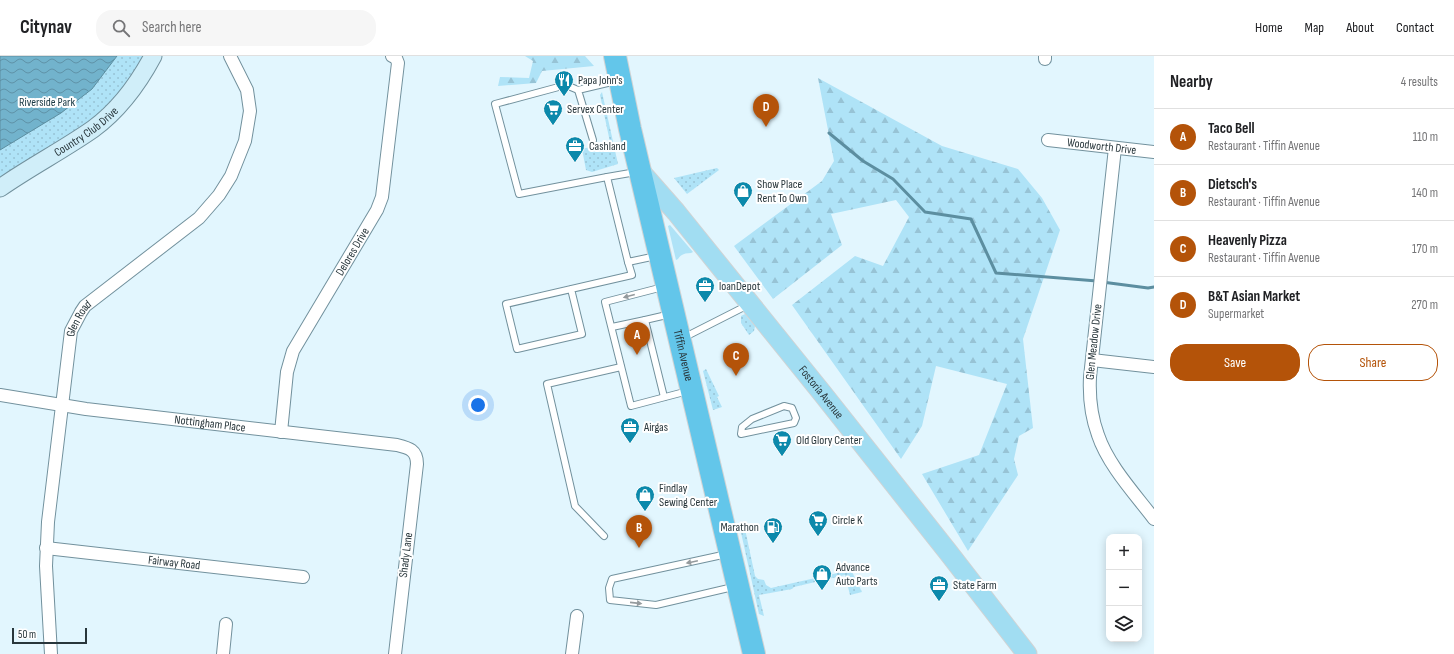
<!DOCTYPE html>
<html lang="en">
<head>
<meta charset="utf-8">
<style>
  :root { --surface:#fff; --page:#f6f6f6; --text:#202124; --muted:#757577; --line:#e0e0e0; --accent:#b45309 }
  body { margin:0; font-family:"Sofia Sans Condensed",sans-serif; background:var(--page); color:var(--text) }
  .controls { position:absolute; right:12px; bottom:12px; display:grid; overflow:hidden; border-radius:8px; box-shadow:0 2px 10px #0003 }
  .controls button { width:36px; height:36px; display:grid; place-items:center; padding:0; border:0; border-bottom:1px solid var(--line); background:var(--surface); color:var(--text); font:20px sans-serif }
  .scale { position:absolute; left:12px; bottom:10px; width:75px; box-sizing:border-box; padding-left:4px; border:2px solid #28363b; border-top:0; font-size:11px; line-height:14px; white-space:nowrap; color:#28363b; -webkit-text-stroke:3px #fff; paint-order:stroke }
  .you { position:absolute; left:478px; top:349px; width:14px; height:14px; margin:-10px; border:3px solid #fff; border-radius:50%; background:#1a73e8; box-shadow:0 0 0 6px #1a73e833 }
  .badge { display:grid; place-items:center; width:26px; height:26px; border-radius:50%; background:var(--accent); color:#fff; font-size:13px; font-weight:700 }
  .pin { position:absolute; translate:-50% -33px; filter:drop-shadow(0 1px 2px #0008) }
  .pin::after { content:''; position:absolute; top:21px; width:14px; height:12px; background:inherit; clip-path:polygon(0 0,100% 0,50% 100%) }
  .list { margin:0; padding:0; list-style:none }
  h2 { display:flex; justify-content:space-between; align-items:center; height:52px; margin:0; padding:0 16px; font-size:17px }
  h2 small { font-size:13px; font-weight:400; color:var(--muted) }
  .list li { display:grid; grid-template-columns:26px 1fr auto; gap:12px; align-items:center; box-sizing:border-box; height:56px; padding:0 16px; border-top:1px solid var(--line) }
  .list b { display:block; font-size:15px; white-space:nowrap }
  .list p { margin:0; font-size:13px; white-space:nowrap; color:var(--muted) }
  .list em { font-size:13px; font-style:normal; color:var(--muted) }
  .actions { display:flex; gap:8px; padding:12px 16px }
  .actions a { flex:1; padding:9px 0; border:1px solid var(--accent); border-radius:16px; text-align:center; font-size:14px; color:var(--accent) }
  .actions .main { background:var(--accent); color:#fff }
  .icon { flex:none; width:22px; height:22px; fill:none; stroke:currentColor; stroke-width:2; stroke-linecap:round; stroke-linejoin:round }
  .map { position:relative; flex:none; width:1154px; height:598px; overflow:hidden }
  header { display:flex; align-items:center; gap:24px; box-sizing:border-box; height:56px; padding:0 20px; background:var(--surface); border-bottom:1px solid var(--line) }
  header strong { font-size:19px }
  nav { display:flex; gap:22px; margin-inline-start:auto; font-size:14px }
  .search { width:280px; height:36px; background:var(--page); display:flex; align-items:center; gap:10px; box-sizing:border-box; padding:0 14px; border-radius:16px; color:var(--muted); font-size:15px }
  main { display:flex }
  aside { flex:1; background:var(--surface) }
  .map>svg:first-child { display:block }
  .grass { fill:url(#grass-dots) }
  .forest { fill:url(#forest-firs) }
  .garden { fill:#afe3f7 }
  .water { fill:url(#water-waves); stroke:#5c8ea0 }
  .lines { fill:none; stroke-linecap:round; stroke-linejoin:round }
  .stream { stroke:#5c8ea0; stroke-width:3 }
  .lane-casing { stroke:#72919d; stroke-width:8 }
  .street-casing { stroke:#72919d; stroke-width:14 }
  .secondary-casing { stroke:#72919d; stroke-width:19 }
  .primary-casing { stroke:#d0d3d4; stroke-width:21 }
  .highway-casing { stroke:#d0d3d4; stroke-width:24 }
  .lane { stroke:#fff; stroke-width:6 }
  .street { stroke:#fff; stroke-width:12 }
  .secondary { stroke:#d0eef9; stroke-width:17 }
  .primary { stroke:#a1ddf2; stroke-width:19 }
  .highway { stroke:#63c6ea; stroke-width:22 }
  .oneway { fill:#949a9d }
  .labels { text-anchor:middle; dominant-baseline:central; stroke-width:4; stroke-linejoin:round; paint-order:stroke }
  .poi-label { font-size:12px; fill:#28363b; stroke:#fff; text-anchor:start }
  .park-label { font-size:12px; fill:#193944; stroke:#fff }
  .street-label { font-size:12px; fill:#28363b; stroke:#fff }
</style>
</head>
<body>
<header>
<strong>Citynav</strong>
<div class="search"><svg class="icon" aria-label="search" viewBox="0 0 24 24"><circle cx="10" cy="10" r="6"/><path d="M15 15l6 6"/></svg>Search here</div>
<nav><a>Home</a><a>Map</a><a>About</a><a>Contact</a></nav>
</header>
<main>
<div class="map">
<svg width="1154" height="598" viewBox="0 0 1154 598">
  <defs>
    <pattern id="grass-dots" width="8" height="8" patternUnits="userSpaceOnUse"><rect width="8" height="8" fill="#afe3f7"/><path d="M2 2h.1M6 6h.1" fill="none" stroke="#97c3d5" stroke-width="1.8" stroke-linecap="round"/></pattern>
    <pattern id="forest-firs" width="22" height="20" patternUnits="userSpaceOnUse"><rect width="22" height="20" fill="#afe3f7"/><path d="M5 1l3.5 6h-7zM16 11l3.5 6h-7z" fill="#97c3d5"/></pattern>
    <pattern id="water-waves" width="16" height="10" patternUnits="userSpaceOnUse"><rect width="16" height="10" fill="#72b3cc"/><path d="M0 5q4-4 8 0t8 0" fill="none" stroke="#5e92a7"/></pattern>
  </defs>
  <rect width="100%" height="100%" fill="#e2f6fe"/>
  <g class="grass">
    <path d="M0,0H153L121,47L0,132Z"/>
    <path d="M602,36L618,108L592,116L586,114L582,93L610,86L600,39Z"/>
    <path d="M717,112L719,114L687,138L674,122Z"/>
    <path d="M745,258L755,270L754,275L749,279L741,267V260Z"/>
    <path d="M706,313L719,340L717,341L722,351L713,354L703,315Z"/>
    <path d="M740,472L745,473L755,520L758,523L764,524L766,529L771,532L851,514L862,536L850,539L845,519L794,531L792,533L759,539L764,560L759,558Z"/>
  </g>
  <g class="forest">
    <path d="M525,0H585L594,10L542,15L536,27L498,30L500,21L529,22L533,5Z"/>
    <path d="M818,22L942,90L1018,113L1042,142L1060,174L1023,283L1033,372L1019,380L1014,403L1018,419L968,495L922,418L979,399L1007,328L936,310L922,370L901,403L792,249L855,200L883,210L909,161L896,144L831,158L842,189L773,243L734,190L822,125L834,105Z"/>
  </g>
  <path class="garden" d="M670,169L693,196L691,197C686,197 681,198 678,203L676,204L668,170Z"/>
  <path class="water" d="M0,0H117L92,33L61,57L0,94Z"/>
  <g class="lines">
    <g class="stream">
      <path d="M829,77L863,105L893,123L925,156L971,163L996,217L1097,225"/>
      <path d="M1102,226L1148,232L1154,231"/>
    </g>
    <defs>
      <g id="lane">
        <path d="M578,34L566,29L495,48L519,138L607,121"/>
        <path d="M593,84L578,34L616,25"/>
        <path d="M636,116L607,121L628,206L656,200"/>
        <path d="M663,231L605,246L631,350L688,335"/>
        <path d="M571,233L582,278L517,293L506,248L632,219L628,206"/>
        <path d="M645,264L671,258"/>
        <path d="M612,271L645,264L664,341"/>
        <path d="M683,282L748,249"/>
        <path d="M784,350L792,352L796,362L794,367L741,378L742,371L752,363Z"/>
        <path d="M604,480L575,450L547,328L621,311"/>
        <path d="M727,498L612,523L609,532L610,544L656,549L733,531"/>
      </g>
      <g id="street">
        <path d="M1045,0V3"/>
        <path id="s1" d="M1048,84L1154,96"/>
        <path d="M1115,92L1090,321C1089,341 1091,360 1098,379C1108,409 1135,438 1154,463"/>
        <path d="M1092,304L1154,311"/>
        <path id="s2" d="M0,339L86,353L397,389C409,392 417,394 417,408L395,598"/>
        <path id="s3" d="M281,376L287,316L293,295L377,154L382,141L398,7L396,2L392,0"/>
        <path id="s4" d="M46,492L303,521"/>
        <path id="s5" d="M51,598L46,510L48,466L71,275L81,256L85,250L199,162L219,139L231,120L245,85L250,55L247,34L230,0"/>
        <path d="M223,598L226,568"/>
        <path d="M572,598L577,560"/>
      </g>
      <g id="secondary">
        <path id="s6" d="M0,132C30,111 63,94 93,73C119,54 138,28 153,0"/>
      </g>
      <g id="primary">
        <path id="s7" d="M640,115L676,156L822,337L948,496L1027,598"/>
      </g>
      <g id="highway">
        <path id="s8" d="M615,0L630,73L754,598"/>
      </g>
    </defs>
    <use href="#lane" class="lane-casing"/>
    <use href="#street" class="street-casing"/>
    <use href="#secondary" class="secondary-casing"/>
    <use href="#primary" class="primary-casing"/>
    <use href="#highway" class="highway-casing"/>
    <use href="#lane" class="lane"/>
    <use href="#street" class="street"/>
    <use href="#secondary" class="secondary"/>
    <use href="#primary" class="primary"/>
    <use href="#highway" class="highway"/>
  </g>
  <defs><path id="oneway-solid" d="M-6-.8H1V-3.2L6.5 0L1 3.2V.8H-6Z"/></defs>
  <g class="oneway">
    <use href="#oneway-solid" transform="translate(629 240) rotate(165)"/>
    <use href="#oneway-solid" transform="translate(692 506) rotate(168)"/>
    <use href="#oneway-solid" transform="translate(636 547) rotate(6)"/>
  </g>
  <defs>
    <symbol id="restaurant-pin" viewBox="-11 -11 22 30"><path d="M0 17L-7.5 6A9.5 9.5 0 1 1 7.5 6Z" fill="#0c89ab" stroke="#fff"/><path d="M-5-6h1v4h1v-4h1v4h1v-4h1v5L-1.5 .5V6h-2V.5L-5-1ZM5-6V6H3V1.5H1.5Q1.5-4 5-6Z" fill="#fff"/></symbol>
    <symbol id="supermarket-pin" viewBox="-11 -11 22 30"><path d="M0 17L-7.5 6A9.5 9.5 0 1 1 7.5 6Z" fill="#0c89ab" stroke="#fff"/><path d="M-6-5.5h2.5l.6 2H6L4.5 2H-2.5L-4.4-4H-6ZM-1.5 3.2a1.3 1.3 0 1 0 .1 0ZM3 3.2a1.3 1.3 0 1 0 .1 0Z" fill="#fff"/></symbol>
    <symbol id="office-pin" viewBox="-11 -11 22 30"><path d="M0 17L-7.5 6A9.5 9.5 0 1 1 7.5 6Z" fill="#0c89ab" stroke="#fff"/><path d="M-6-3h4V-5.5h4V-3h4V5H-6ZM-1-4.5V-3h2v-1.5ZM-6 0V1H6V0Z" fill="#fff"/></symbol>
    <symbol id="shop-pin" viewBox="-11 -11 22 30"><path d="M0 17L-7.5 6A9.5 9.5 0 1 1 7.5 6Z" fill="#0c89ab" stroke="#fff"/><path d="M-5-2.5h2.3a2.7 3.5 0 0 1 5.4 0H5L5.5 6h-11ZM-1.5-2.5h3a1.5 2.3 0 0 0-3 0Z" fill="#fff"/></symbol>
    <symbol id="fuel-pin" viewBox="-11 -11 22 30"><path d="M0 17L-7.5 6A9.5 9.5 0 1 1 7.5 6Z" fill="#0c89ab" stroke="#fff"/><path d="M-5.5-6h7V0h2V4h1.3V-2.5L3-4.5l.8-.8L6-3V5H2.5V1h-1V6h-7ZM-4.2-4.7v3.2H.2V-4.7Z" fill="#fff"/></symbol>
  </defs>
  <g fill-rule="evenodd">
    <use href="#restaurant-pin" x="553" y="13" width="22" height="30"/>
    <use href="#supermarket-pin" x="542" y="42" width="22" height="30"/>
    <use href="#office-pin" x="564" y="79" width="22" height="30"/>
    <use href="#shop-pin" x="732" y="124" width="22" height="30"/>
    <use href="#office-pin" x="694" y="219" width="22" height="30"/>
    <use href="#office-pin" x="619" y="360" width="22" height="30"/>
    <use href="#supermarket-pin" x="771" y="373" width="22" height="30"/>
    <use href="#shop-pin" x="634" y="428" width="22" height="30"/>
    <use href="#supermarket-pin" x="807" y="453" width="22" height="30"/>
    <use href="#fuel-pin" x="762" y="460" width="22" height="30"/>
    <use href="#shop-pin" x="811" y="507" width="22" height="30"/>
    <use href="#office-pin" x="928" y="518" width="22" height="30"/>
  </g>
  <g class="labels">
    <g class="poi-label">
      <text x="578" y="24">Papa John's</text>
      <text x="567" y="53">Servex Center</text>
      <text x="589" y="90">Cashland</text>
      <text x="757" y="128">Show Place<tspan x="757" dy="14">Rent To Own</tspan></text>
      <text x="719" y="230">loanDepot</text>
      <text x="644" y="371">Airgas</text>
      <text x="796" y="384">Old Glory Center</text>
      <text x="659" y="432">Findlay<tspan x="659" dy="14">Sewing Center</tspan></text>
      <text x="832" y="464">Circle K</text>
      <text x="759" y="471" text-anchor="end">Marathon</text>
      <text x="836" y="511">Advance<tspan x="836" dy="14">Auto Parts</tspan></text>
      <text x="953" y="529">State Farm</text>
    </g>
    <g class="park-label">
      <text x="47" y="46">Riverside Park</text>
    </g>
    <g class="street-label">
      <text stroke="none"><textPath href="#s6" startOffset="103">Country Club Drive</textPath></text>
      <text stroke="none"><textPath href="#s1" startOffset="54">Woodworth Drive</textPath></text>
      <text stroke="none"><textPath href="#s3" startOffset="198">Delores Drive</textPath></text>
      <text stroke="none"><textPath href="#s5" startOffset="339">Glen Road</textPath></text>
      <text transform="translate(1094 286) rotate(-84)">Glen Meadow Drive</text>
      <text stroke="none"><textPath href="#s8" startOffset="307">Tiffin Avenue</textPath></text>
      <text stroke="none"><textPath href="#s7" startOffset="286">Fostoria Avenue</textPath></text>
      <text stroke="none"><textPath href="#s2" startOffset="212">Nottingham Place</textPath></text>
      <text transform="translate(406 499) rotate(-83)">Shady Lane</text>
      <text stroke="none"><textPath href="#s4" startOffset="129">Fairway Road</textPath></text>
    </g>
  </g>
</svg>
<div class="controls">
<button>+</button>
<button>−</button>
<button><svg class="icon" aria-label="layers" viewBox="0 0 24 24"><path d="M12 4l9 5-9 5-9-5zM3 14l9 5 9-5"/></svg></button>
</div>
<div class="scale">50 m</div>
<div class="you"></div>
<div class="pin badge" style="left:637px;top:299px">A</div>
<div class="pin badge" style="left:639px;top:492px">B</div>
<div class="pin badge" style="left:736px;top:320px">C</div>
<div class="pin badge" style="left:766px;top:71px">D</div>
</div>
<aside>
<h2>Nearby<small>4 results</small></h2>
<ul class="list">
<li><span class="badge">A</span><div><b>Taco Bell</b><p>Restaurant · Tiffin Avenue</p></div><em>110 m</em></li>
<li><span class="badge">B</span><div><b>Dietsch's</b><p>Restaurant · Tiffin Avenue</p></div><em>140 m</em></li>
<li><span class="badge">C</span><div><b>Heavenly Pizza</b><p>Restaurant · Tiffin Avenue</p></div><em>170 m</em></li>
<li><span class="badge">D</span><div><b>B&amp;T Asian Market</b><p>Supermarket</p></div><em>270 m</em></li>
</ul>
<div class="actions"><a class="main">Save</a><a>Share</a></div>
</aside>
</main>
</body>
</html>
